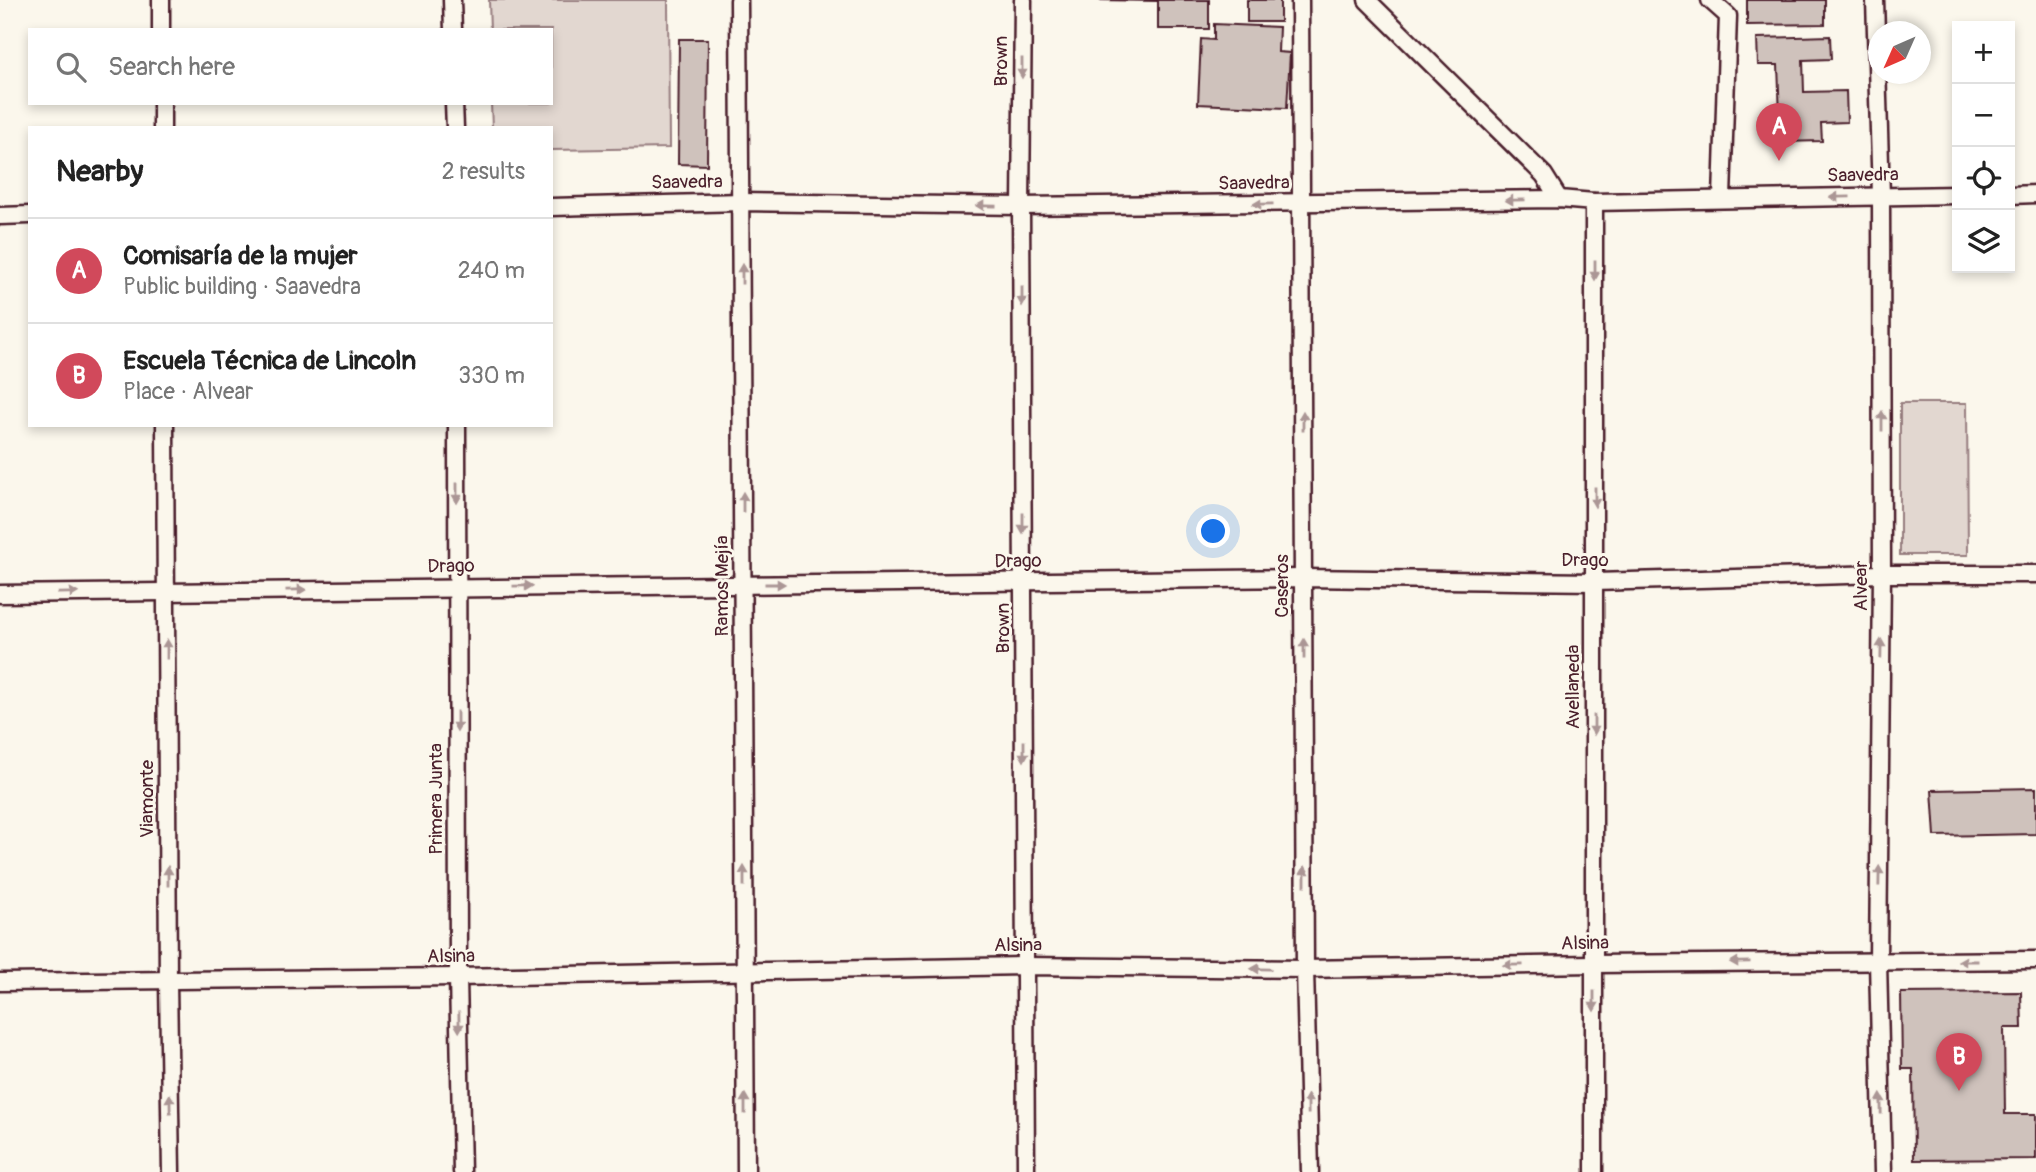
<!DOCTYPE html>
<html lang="en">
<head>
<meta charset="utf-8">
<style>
  :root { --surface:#fff; --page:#f2f2f2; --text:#222; --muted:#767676; --line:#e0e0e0; --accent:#d1495b }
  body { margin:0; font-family:Pangolin,sans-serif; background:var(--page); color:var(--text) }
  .controls { position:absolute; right:21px; top:21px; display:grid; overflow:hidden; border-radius:0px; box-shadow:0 4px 10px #0003 }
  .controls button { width:63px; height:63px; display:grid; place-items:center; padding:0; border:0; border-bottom:2px solid var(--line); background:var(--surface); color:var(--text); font:35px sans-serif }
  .compass { position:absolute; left:1868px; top:21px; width:63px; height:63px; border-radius:50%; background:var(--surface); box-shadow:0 4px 10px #0003; rotate:225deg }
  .you { position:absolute; left:1214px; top:532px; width:24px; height:24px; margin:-18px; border:5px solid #fff; border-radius:50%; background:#1a73e8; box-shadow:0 0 0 10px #1a73e833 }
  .badge { display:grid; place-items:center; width:46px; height:46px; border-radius:50%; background:var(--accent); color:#fff; font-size:23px; font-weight:700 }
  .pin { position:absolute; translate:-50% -58px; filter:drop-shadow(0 2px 4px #0008) }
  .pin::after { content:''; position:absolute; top:37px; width:24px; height:21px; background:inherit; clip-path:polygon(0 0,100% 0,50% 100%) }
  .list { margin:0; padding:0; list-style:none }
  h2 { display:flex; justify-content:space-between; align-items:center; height:91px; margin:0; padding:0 28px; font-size:30px }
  h2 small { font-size:23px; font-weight:400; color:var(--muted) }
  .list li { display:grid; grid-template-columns:46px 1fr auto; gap:21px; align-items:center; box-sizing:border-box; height:105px; padding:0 28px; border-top:2px solid var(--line) }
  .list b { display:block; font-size:26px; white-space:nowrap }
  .list p { margin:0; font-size:23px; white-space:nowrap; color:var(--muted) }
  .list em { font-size:23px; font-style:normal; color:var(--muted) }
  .icon { flex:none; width:38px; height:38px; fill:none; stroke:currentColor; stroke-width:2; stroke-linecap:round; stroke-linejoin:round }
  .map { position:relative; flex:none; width:2036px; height:1172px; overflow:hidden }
  .search { position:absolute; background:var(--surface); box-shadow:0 4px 10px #0003; left:28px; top:28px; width:525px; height:77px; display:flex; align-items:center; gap:18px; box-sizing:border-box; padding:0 24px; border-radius:0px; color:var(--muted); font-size:26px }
  .panel { position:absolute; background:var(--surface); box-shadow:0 4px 10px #0003; left:28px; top:126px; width:525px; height:301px; border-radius:0px }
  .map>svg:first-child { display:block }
  .green { fill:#e2d7d0; stroke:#967b7e; stroke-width:2 }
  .building { fill:#cfc2bc; stroke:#4a1f2b; stroke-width:2 }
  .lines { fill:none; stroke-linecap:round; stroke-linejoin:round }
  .minor-casing { stroke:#4a1f2b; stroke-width:21 }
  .minor { stroke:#fbf7ec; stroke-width:16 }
  .oneway { fill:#ab9695 }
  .labels { text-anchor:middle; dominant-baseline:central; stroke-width:6; stroke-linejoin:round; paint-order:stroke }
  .street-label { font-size:19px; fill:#4a1f2b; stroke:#fbf7ec }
</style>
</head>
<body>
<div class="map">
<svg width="2036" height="1172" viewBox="0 0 2036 1172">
  <rect width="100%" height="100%" fill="#fbf7ec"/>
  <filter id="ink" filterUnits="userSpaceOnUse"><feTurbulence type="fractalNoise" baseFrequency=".0143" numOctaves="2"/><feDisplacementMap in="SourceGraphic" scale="14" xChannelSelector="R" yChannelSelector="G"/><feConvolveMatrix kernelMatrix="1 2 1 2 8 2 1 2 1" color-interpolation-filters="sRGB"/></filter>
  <g filter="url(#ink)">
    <g class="green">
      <path d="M489,0H668L669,148L551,150V128H492L491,103H551V30H490Z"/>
      <path d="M1900,403H1967L1968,555H1900Z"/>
    </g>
    <g class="building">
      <path d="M1096,0H1209V29H1158V1Z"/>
      <rect x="1247" y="0" width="33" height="22"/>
      <path d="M1747,0H1825V24L1747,25Z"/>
      <path d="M1214,24L1279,27L1278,52L1290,53L1287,108L1198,104L1201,39L1214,40Z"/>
      <path d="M1830,36L1831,59L1803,60L1804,92L1846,91L1847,122L1821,123L1822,141L1781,142L1778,65H1758L1757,38Z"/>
      <path d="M679,39H708L707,165L678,164Z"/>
      <path d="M2036,788V834L1935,836L1932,790Z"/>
      <path d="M2021,992L2022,1028H2004L2005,1114H2036V1159L1914,1160L1913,1069H1902L1901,993Z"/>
    </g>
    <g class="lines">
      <defs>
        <g id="minor">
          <path d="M161,0V30"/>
          <path d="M452,0L453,30"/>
          <path d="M739,0L746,1172"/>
          <path d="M1023,0L1021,206L1026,1172"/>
          <path d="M1300,0L1305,969L1310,1172"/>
          <path d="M1367,0L1544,175L1559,199"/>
          <path d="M1710,0L1728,16L1722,198"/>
          <path d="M1875,0L1881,196L1882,574L1878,961L1883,1172"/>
          <path d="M162,103V128"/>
          <path d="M454,103L455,128"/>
          <path d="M2010,195L2036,194"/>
          <path d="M551,207L742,202L1021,206L1559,199L1594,202L1957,195"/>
          <path d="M0,216L30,215"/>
          <path d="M165,425L168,982L171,1172"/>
          <path d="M457,425L458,977L462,1172"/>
          <path d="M0,594L1303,578L1595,582L1882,574H2036"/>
          <path d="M0,982L458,977L1024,966L1305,969L1594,964L2036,960"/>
          <path d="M1594,1172V202"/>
        </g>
      </defs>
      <use href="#minor" class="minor-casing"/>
      <use href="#minor" class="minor"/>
    </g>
    <defs><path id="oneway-solid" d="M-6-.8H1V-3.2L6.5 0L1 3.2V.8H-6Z" transform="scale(1.75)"/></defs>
    <g class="oneway">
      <use href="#oneway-solid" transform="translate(1022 68) rotate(90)"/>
      <use href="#oneway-solid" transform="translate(1840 197) rotate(179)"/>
      <use href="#oneway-solid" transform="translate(1515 200) rotate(179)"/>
      <use href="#oneway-solid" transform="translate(1263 204) rotate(179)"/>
      <use href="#oneway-solid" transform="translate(986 206) rotate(-179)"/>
      <use href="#oneway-solid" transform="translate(1595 270) rotate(90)"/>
      <use href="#oneway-solid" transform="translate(742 274) rotate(-90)"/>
      <use href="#oneway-solid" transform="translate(1022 296) rotate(90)"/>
      <use href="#oneway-solid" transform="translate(1303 421) rotate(-90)"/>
      <use href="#oneway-solid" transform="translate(1882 421) rotate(-90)"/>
      <use href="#oneway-solid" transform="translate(457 493) rotate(90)"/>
      <use href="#oneway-solid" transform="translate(1595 497) rotate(90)"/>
      <use href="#oneway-solid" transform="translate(743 502) rotate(-90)"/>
      <use href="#oneway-solid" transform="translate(1023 523) rotate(90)"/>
      <use href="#oneway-solid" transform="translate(775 584)"/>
      <use href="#oneway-solid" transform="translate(523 586) rotate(-1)"/>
      <use href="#oneway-solid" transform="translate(296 590) rotate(-1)"/>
      <use href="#oneway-solid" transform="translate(68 593) rotate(-1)"/>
      <use href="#oneway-solid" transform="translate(167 649) rotate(-90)"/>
      <use href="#oneway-solid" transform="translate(1304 649) rotate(-90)"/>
      <use href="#oneway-solid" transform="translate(1881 649) rotate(-89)"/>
      <use href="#oneway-solid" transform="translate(457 721) rotate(90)"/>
      <use href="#oneway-solid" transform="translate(1594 725) rotate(90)"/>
      <use href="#oneway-solid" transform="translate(1024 751) rotate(90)"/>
      <use href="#oneway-solid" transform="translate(168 876) rotate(-90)"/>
      <use href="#oneway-solid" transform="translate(744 876) rotate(-90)"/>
      <use href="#oneway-solid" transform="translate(1305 876) rotate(-90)"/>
      <use href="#oneway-solid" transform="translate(1879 876) rotate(-89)"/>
      <use href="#oneway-solid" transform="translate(1968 961) rotate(180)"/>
      <use href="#oneway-solid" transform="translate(1740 962) rotate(179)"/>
      <use href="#oneway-solid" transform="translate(1513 965) rotate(179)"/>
      <use href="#oneway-solid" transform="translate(1261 969) rotate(-179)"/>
      <use href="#oneway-solid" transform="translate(1594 1001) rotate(90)"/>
      <use href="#oneway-solid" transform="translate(459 1022) rotate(89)"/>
      <use href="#oneway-solid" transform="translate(170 1104) rotate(-91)"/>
      <use href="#oneway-solid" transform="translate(745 1104) rotate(-90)"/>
      <use href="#oneway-solid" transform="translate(1308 1104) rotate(-91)"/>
      <use href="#oneway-solid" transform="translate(1881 1104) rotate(-91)"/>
    </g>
  </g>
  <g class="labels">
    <g class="street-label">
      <text transform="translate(1001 61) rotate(-90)">Brown</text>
      <text transform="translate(1863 175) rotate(-1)">Saavedra</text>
      <text transform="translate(687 182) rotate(-1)">Saavedra</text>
      <text transform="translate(1254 183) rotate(-1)">Saavedra</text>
      <text x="1585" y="560">Drago</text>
      <text transform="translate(1018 561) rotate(-1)">Drago</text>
      <text transform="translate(451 566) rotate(-1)">Drago</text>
      <text transform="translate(722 586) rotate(-90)">Ramos Mejía</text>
      <text transform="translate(1282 586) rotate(-90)">Caseros</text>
      <text transform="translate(1861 586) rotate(-90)">Alvear</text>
      <text transform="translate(1003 628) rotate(-90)">Brown</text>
      <text transform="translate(1573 687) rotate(-90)">Avellaneda</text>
      <text transform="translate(147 799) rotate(-90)">Viamonte</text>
      <text transform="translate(436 799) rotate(-90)">Primera Junta</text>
      <text transform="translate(1585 943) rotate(-1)">Alsina</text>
      <text x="1018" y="945">Alsina</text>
      <text transform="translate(451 956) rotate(-1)">Alsina</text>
    </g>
  </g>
</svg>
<div class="controls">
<button>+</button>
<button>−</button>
<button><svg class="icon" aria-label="locate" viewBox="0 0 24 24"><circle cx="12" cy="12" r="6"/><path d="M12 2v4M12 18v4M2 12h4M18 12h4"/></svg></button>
<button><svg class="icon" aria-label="layers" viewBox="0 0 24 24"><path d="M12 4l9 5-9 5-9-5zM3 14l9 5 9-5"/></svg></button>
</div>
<svg class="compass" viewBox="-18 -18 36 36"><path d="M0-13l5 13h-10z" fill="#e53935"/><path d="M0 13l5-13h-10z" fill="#767676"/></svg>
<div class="you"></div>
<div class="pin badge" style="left:1779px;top:161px">A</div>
<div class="pin badge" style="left:1959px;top:1091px">B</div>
<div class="search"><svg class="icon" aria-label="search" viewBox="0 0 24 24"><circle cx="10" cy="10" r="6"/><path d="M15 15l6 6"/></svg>Search here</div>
<section class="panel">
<h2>Nearby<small>2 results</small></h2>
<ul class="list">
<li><span class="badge">A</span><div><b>Comisaría de la mujer</b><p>Public building · Saavedra</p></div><em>240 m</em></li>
<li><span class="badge">B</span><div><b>Escuela Técnica de Lincoln</b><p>Place · Alvear</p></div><em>330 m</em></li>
</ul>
</section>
</div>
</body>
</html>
